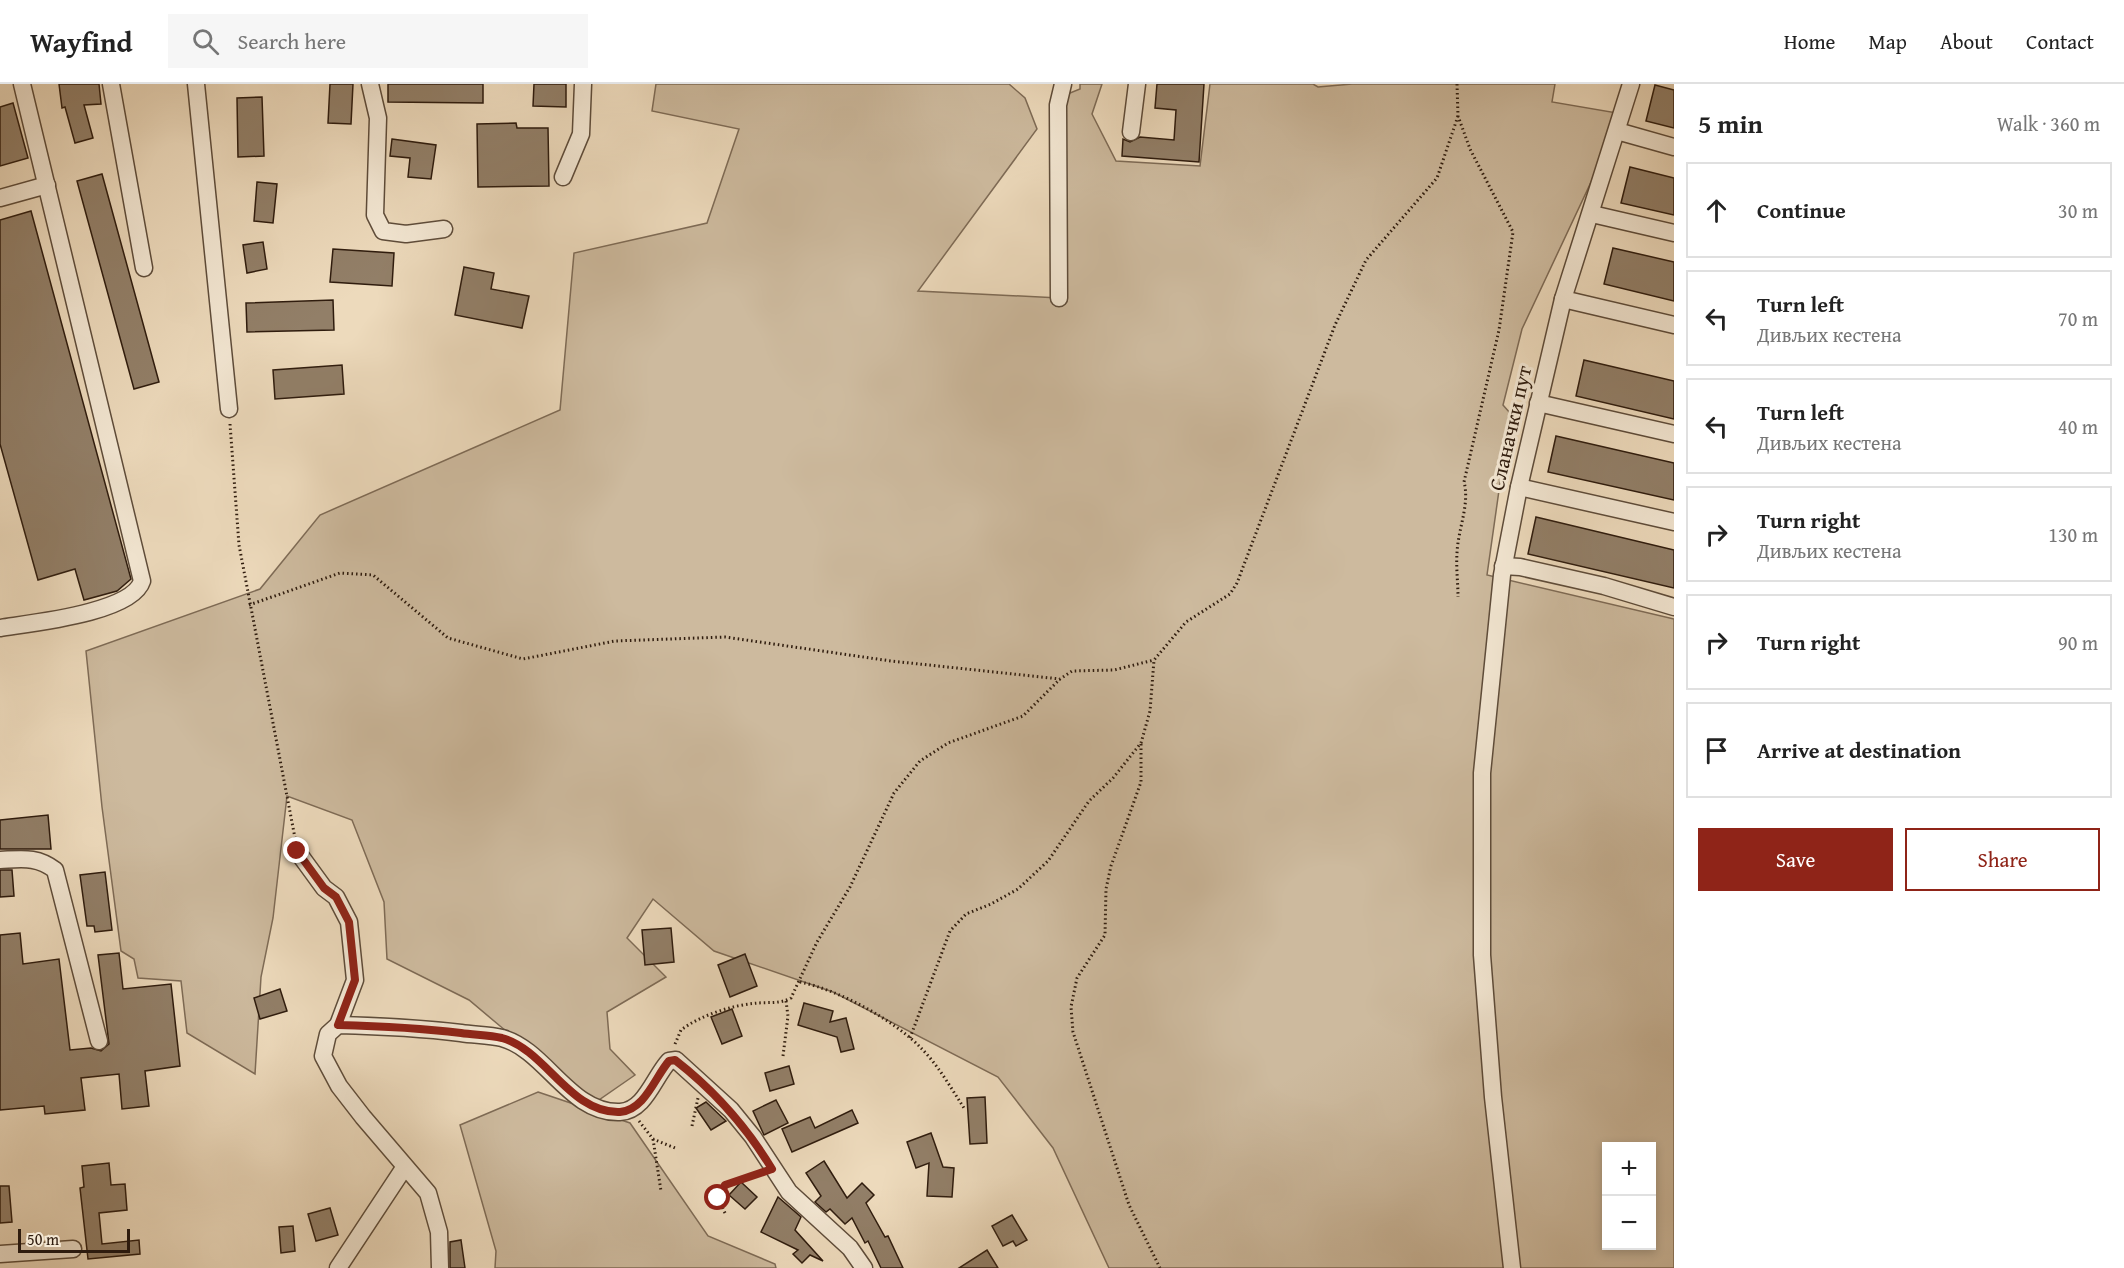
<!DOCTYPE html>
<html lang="en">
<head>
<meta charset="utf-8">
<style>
  :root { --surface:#fff; --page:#f6f6f6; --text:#222; --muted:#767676; --line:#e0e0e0; --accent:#8f2418 }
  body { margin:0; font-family:"Gentium Book Plus",serif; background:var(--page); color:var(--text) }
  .controls { position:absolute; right:18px; bottom:18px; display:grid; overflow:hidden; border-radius:0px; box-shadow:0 3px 9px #0003 }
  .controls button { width:54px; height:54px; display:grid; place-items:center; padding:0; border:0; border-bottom:2px solid var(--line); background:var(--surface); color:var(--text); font:30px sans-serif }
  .scale { position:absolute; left:18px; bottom:15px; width:112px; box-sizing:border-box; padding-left:6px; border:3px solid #2f1c0e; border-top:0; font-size:16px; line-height:21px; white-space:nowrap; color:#2f1c0e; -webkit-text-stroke:4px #f3e7d3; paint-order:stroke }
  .stop { position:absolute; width:18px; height:18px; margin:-14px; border:4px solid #8f2418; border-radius:50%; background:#fff }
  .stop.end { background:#8f2418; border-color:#fff; box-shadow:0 2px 6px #0008 }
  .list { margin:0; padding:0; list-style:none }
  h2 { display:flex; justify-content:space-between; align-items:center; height:78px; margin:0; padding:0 24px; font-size:26px }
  h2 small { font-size:20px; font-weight:400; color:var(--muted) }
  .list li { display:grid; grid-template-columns:39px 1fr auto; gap:18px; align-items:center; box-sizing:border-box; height:96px; margin:0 12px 12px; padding:0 12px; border:2px solid var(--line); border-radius:0px }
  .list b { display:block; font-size:22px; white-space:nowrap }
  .list p { margin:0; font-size:20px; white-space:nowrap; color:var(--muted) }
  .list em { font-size:20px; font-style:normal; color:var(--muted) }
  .actions { display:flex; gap:12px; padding:18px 24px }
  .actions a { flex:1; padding:14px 0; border:2px solid var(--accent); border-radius:0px; text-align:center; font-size:21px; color:var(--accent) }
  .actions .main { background:var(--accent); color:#fff }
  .icon { flex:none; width:33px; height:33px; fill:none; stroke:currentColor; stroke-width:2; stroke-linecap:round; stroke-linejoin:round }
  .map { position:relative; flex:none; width:1674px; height:1184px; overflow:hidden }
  header { display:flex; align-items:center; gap:36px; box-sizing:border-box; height:84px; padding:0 30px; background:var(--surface); border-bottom:2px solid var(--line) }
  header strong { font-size:28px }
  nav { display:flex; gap:33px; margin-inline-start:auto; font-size:21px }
  .search { width:420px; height:54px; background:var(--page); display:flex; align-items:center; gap:15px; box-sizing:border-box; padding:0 21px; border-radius:0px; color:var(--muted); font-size:22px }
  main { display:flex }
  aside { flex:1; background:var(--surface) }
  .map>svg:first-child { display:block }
  .green { fill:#cdba9e; stroke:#7e6b56; stroke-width:1.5; fill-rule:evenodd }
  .building { fill:#927f68; stroke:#2f1c0e; stroke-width:1.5 }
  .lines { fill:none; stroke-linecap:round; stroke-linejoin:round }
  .minor-casing { stroke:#5e4c3a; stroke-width:19 }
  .path { stroke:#2f1c0e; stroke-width:3; stroke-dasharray:1.5 3; stroke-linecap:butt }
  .minor { stroke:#f3e7d3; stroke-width:16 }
  .route { stroke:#8f2418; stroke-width:8 }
  .labels { text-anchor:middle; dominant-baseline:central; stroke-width:6; stroke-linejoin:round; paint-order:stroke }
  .street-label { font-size:21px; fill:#2f1c0e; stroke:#f3e7d3 }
</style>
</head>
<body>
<header>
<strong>Wayfind</strong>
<div class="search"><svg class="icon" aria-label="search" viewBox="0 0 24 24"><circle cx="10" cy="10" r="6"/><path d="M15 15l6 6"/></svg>Search here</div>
<nav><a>Home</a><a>Map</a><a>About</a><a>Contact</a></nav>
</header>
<main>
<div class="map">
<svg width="1674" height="1184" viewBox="0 0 1674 1184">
  <rect width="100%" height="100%" fill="#eddabc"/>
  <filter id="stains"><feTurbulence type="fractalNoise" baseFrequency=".00333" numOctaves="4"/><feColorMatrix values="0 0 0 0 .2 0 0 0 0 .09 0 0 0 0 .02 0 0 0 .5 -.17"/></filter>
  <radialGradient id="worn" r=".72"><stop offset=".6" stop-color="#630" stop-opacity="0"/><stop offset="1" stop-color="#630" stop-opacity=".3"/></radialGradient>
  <g class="green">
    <path d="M656,0H1009L1025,14L1037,45L918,207L1059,214L1060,13L1080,5V0H1102L1092,30L1116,77L1200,82L1210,0H1313L1318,3L1352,0H1555L1552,18L1623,30L1522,245L1503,321L1510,329L1487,491L1674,535V1184H1109L1053,1064L998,993L833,908L714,867L653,815L627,854L666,893L607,928L610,965L635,991L593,1020L469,916L387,875L384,818L352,736L287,712L273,834L261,893L255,990L187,949L181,897L138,894L134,875L121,867L102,723L86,567L260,505L320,431L560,326L574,169L707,139L739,45L652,27ZM1606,1062H1652V1162H1606Z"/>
    <path d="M538,1008L630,1039L708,1152L775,1180L776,1184H495L496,1167L460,1041Z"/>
  </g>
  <g class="building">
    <path d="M59,0H99L101,20L84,21L93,54L75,59L65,23L62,24Z"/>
    <path d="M330,0H353L351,40L328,39Z"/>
    <path d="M388,0H483V19L388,18Z"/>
    <path d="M534,0H566V23L533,22Z"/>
    <path d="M1157,0H1204L1199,78L1122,72L1123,55L1130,58L1140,53L1174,56L1176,26L1155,24Z"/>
    <path d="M1655,1L1674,6V44L1646,37Z"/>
    <path d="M262,13L264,72L238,73L237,14Z"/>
    <path d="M13,19L28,74L0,82V23Z"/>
    <path d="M516,39L517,44H548L549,102L478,103L477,40Z"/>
    <path d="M392,55L436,61L431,95L408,93L410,74L390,72Z"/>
    <path d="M1630,83L1674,94V131L1621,119Z"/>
    <path d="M102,90L159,298L134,305L77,97Z"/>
    <path d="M257,98L277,100L273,139L254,137Z"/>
    <path d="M31,127L131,495L117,507L84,516L75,485L38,496L0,360V136Z"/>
    <path d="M263,158L267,185L247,189L243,161Z"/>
    <path d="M1613,164L1674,178V217L1604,200Z"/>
    <path d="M333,165L394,169L392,202L330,198Z"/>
    <path d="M464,183L494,189L491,205L529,212L522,244L455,231Z"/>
    <path d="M333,216L334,246L247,248L246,219Z"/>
    <path d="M1584,276L1674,297V335L1576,312Z"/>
    <path d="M342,281L344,310L275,315L273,286Z"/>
    <path d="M1556,352L1674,379V416L1548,388Z"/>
    <path d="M1536,433L1674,466V504L1528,470Z"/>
    <path d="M48,731L51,765H0V736Z"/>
    <path d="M0,786H12L14,812L0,813Z"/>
    <path d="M105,788L112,846L95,848L94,842H87L80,791Z"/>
    <path d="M671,844L674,878L645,881L642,846Z"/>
    <path d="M20,849L23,880L59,875L70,966L91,964L101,967L109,960L98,871L119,869L123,905L171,900L180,982L145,987L149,1022L122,1025L119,990L81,994L85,1026L45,1030L44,1022L0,1026V851Z"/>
    <path d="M745,870L757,902L730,913L718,881Z"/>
    <path d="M280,905L287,927L260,935L254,914Z"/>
    <path d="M804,919L833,927L830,938L846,934L854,965L841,968L837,953L798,941Z"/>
    <path d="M732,925L742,952L722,960L711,933Z"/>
    <path d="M789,982L794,1000L770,1007L765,989Z"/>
    <path d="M985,1013L987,1059L970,1060L967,1014Z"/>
    <path d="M776,1016L788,1039L764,1051L753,1027Z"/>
    <path d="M706,1018L726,1037L711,1046L696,1024Z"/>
    <path d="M852,1026L858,1039L792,1068L782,1045L810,1033L815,1044Z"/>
    <path d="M931,1049L943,1083L954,1084L952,1113L927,1112L929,1079L916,1084L907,1058Z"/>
    <path d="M824,1077L847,1114L862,1099L874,1111L866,1119L885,1153L888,1152L903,1184H881L868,1157L865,1159L852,1134L845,1140L830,1125L826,1128L815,1118L821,1112L806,1089Z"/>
    <path d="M109,1079L111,1101L125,1100L127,1126L99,1129L102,1160L139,1156L140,1170L88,1175L80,1104L84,1103L82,1082Z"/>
    <path d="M741,1098L757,1113L745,1125L729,1111Z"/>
    <path d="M0,1102H9L12,1138L0,1139Z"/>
    <path d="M778,1113L801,1133L795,1146L823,1177L810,1171L802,1179L793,1170L798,1166L761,1148Z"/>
    <path d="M330,1124L338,1151L316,1157L308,1130Z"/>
    <path d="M1012,1131L1027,1156L1016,1162L1013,1157L1003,1162L992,1142Z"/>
    <path d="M293,1142L295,1167L281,1169L279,1143Z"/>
    <path d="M461,1156L465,1184H450V1158Z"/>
    <path d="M987,1166L998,1184H959Z"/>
  </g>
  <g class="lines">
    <defs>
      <g id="minor">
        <path d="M111,0L144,184"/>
        <path d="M196,0L229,325"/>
        <path d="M370,0L378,34L375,131L383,147L406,150L444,145"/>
        <path d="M1617,47L1674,63"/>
        <path d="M1131,48L1137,0"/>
        <path d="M563,93L581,50L583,0"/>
        <path d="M0,114L47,101"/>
        <path d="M1592,130L1674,149"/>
        <path d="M1059,214L1058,21L1063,0"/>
        <path d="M1563,215L1674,241"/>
        <path d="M1538,319L1674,350"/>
        <path d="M1519,403L1674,438"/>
        <path d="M1503,482L1520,483L1604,502L1674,523"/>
        <path d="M0,544C31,539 132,529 142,497L22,0"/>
        <path d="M297,767L324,804L336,813L349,838L355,896L338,941"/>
        <path d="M0,776C22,775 37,772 55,786L99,957"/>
        <path d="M0,1170L73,1165"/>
        <path d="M338,1184L404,1084"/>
        <path d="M440,1184L439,1148L428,1109L363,1033L339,1002L323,972L328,950L338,941C379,942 420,944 461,949C474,951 489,951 502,954C546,966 570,1030 620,1028C645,1027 654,993 669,977L676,976L731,1026L753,1053L789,1108L850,1164L864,1184"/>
        <path d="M1512,1184L1493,1013L1482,871V689L1502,491L1519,403L1563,215L1631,0"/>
      </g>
    </defs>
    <use href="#minor" class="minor-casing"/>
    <g class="path">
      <path d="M1457,0L1458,32L1470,65L1513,148L1499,246L1464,398C1470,420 1458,445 1457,469C1456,484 1458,499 1458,513"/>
      <path d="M230,340L239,461L295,754"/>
      <path d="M249,521L340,489L373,491L448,554L523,575L615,557L725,553L891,577L1060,595L1072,587L1114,586L1154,576"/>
      <path d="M1141,660V698L1111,782L1106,805L1105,851L1077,894L1071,923L1073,948L1129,1121L1160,1184"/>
      <path d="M800,898C839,906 894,936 921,964C938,981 951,1004 964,1024"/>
      <path d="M910,954L950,847L966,830L991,820L1018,805L1048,777L1089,717L1113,694L1141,659L1150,627L1154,576L1186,538L1230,510L1237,499L1335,241L1366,176L1437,94L1458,32"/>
      <path d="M675,960L681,946C701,931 732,921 758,919C769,918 780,920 791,914L817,858L850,803L894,709L920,677L948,659L1023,632L1060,595"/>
      <path d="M783,972L788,932L786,917"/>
      <path d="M639,1037L653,1055L675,1064"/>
      <path d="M692,1042L698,1014"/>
      <path d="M653,1055L661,1107"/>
      <path d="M725,1129L718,1114L725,1101L759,1089"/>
    </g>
    <use href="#minor" class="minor"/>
  </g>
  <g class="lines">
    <path class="route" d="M297,767L324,804L336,813L349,838L355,896L338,941C379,942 420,944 461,949C474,951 489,951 502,954C546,966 570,1030 620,1028C645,1026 655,993 669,977L675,976C715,1007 746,1042 772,1085L725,1101L718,1114"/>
  </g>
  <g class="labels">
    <g class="street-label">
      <text transform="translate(1510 344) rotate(-77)">Сланачки пут</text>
    </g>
  </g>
  <rect width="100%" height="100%" filter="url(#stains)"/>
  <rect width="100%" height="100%" fill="url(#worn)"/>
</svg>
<div class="controls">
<button>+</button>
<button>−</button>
</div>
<div class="scale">50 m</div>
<div class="stop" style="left:718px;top:1114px"></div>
<div class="stop end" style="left:297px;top:767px"></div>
</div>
<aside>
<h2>5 min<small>Walk · 360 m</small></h2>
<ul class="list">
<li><svg class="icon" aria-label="ahead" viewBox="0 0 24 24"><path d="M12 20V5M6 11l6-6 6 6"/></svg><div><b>Continue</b></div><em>30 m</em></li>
<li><svg class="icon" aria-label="left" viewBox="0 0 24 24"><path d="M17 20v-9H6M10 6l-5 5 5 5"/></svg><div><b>Turn left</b><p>Дивљих кестена</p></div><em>70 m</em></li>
<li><svg class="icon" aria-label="left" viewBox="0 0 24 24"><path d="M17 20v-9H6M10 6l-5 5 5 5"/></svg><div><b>Turn left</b><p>Дивљих кестена</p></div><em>40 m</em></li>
<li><svg class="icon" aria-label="right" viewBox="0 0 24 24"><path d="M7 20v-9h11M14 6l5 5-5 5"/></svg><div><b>Turn right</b><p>Дивљих кестена</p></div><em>130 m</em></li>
<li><svg class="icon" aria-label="right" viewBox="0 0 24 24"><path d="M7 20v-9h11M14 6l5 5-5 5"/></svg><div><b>Turn right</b></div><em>90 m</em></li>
<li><svg class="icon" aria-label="arrive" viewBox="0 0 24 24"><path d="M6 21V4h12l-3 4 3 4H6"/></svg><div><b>Arrive at destination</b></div></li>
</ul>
<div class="actions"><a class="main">Save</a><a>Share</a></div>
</aside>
</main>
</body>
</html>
